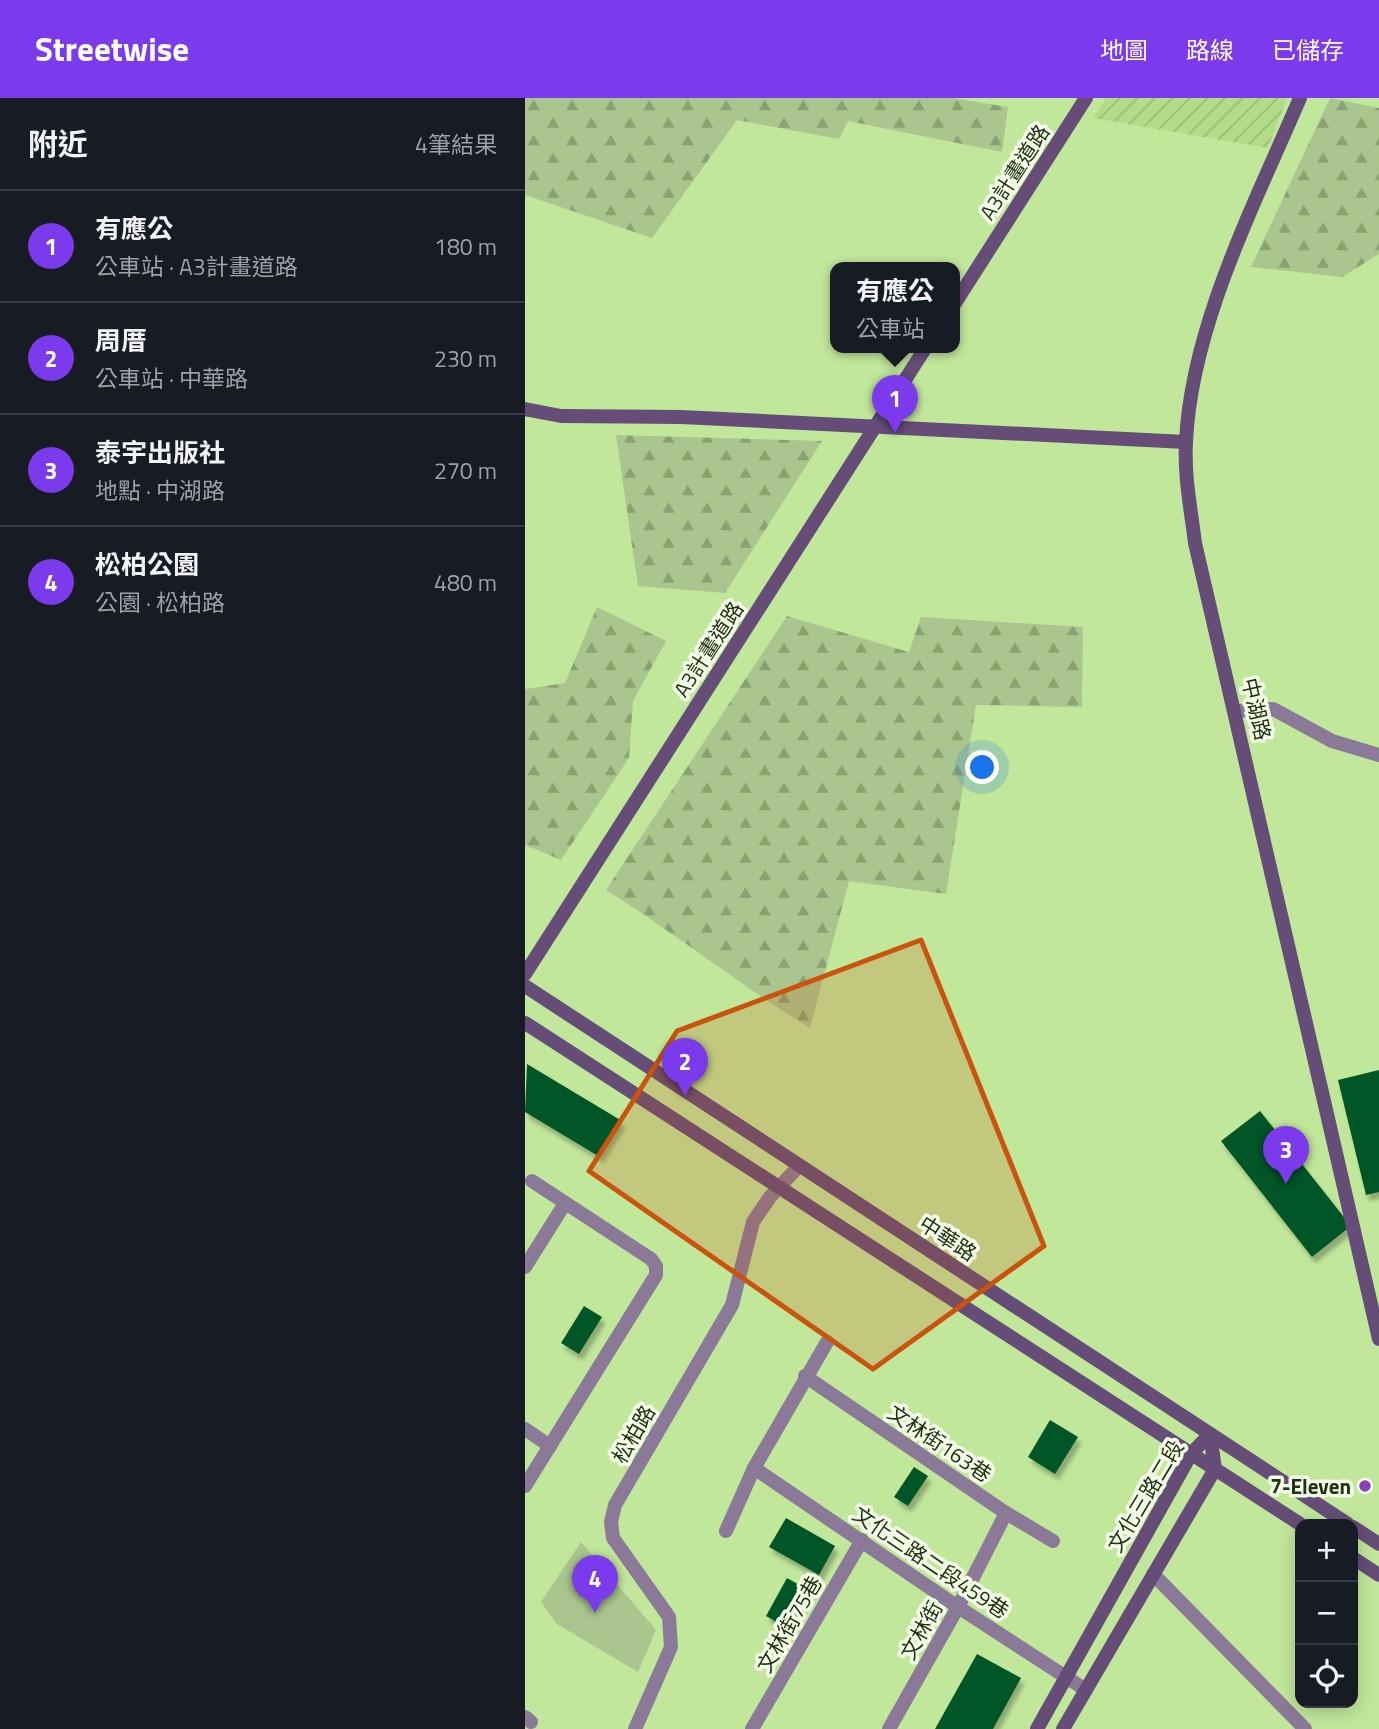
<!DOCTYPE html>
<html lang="zh-TW">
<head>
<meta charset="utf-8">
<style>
  :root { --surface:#171b24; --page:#242831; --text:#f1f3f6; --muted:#9ea1a6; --line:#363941; --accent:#7c3aed }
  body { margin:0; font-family:"Titillium Web","Noto Sans TC",sans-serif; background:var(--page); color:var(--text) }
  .controls { position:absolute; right:21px; bottom:21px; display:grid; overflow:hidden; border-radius:14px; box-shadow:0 4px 18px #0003 }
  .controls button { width:63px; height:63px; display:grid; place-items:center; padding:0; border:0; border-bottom:2px solid var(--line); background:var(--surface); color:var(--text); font:35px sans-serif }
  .you { position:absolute; left:458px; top:670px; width:24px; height:24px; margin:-18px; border:5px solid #fff; border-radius:50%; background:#1a73e8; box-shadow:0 0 0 10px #1a73e833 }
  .badge { display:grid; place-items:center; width:46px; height:46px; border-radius:50%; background:var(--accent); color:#fff; font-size:23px; font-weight:700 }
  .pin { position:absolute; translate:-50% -58px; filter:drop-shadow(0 2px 4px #0008) }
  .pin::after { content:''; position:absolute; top:37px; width:24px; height:21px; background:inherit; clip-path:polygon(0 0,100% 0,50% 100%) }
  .popup { position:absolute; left:305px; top:164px; width:130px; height:91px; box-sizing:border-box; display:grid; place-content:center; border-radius:14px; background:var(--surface); filter:drop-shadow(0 2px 5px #0005); font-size:23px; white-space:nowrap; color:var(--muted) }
  .popup b { font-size:26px; color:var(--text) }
  .popup::after { content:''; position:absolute; left:50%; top:100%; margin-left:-14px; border:14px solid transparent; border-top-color:var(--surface) }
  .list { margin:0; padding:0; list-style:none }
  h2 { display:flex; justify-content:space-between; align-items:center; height:91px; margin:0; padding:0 28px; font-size:30px }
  h2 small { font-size:23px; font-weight:400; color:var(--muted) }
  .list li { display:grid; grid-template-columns:46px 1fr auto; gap:21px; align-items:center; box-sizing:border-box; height:112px; padding:0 28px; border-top:2px solid var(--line) }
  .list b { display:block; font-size:26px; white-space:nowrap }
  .list p { margin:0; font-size:23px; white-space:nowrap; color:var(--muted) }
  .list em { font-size:23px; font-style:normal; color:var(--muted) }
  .icon { flex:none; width:38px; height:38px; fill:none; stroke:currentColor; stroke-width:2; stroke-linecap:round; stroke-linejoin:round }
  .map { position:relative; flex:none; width:854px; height:1631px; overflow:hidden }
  header { display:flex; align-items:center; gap:42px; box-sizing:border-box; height:98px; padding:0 35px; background:var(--accent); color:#fff }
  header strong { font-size:33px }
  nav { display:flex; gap:38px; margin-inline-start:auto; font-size:24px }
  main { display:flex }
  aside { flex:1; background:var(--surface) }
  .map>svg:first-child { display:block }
  .industrial { fill:url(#industrial-furrows) }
  .green { fill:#aac68e }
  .forest { fill:url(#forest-firs) }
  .building { fill:#055725; filter:url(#shadow) }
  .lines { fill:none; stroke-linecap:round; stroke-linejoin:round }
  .street { stroke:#8a7a98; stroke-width:14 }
  .secondary { stroke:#654d78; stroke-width:14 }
  .marked { fill:#ca530d; fill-opacity:0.2; stroke:#ca530d; stroke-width:5; stroke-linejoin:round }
  .poi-dot { fill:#8a43b6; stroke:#f3fee8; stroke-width:2.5 }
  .labels { text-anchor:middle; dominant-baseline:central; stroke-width:7; stroke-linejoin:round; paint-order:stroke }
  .street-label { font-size:21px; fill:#233113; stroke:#f3fee8 }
  .poi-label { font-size:21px; font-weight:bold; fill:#233113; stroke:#f3fee8; text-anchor:end }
</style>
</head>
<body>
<header>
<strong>Streetwise</strong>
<nav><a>地圖</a><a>路線</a><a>已儲存</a></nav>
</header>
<main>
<aside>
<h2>附近<small>4筆結果</small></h2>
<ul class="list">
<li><span class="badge">1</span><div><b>有應公</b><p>公車站 · A3計畫道路</p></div><em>180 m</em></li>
<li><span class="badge">2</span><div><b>周厝</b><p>公車站 · 中華路</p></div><em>230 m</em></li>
<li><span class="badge">3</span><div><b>泰宇出版社</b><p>地點 · 中湖路</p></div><em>270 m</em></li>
<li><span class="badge">4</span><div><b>松柏公園</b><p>公園 · 松柏路</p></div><em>480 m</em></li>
</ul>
</aside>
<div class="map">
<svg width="854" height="1631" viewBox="0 0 854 1631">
  <defs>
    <pattern id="industrial-furrows" width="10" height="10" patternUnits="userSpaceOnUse" patternTransform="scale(1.75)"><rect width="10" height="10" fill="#b3dc88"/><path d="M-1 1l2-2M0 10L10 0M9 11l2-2" fill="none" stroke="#9abd74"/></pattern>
    <pattern id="forest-firs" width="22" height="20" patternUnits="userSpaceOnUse" patternTransform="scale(1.75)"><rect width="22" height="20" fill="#aac68e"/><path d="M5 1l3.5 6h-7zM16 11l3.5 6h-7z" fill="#8aa173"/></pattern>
    <filter id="shadow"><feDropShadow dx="3.5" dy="6" stdDeviation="2" flood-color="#0004"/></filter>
  </defs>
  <rect width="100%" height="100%" fill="#c1e79b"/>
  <path class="industrial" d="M581,0H762L743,50L568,20Z"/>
  <path class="green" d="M56,1444L131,1532L113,1574L32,1526L16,1504Z"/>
  <g class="forest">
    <path d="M0,0H428L483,9L477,54L323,23L314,41L212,22L127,140L0,97Z"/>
    <path d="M805,0L854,10V156L817,179L726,169Z"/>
    <path d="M91,337L297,343L200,495L113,488Z"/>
    <path d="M72,509L141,543L108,603L104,660L36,762L0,747V591L40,585Z"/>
    <path d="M262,518L384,554L396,519L558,529L557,609L451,607L421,796L324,783L285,930C215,887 151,836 81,792Z"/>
  </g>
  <g class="building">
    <path d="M2,966L97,1023L75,1059L0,1014Z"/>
    <path d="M854,972V1094L841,1097L813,982Z"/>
    <path d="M735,1013L826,1128L787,1159L696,1043Z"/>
    <path d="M59,1208L77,1219L54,1256L36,1245Z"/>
    <path d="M525,1322L553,1339L530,1376L503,1359Z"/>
    <path d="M389,1369L403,1378L383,1408L369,1399Z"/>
    <path d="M261,1420L310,1448L294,1477L244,1449Z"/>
    <path d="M262,1480L285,1493L264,1531L241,1518Z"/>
    <path d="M452,1556L496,1580L468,1631H410Z"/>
  </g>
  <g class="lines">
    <g class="street">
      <path d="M711,613L748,611L807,643L854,657"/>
      <path d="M0,1169L39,1107"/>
      <path d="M280,1278L481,1415L528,1443"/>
      <path d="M0,1331L25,1348"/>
      <path d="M229,1370L433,1509L561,1592"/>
      <path d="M0,1388L131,1177V1168L126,1161L7,1083"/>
      <path d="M201,1433L229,1370L302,1244"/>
      <path d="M628,1476L780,1631"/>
      <path d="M0,1619L6,1624"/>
      <path d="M110,1631L146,1549L144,1519L88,1440L86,1424L90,1407L207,1207L228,1124L245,1099L274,1068"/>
      <path d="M227,1631L337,1442"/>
      <path d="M364,1631L433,1509L481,1415"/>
    </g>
    <g class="secondary">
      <path d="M775,0C730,105 666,229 661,344C659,378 666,412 670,445L854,1241"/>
      <path d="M430,205L561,0"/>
      <path d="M0,311L36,318L156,319L661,344"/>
      <path d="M0,876L401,249"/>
      <path d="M0,888L823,1426"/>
      <path d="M0,925L775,1426"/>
      <path d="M828,1429L854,1446"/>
      <path d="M828,1460L854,1477"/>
      <path d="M512,1631L666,1356L685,1336"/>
      <path d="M538,1631L690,1371L685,1336"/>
    </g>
  </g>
  <path class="marked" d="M396,842L519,1148L348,1271L64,1073L152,933Z"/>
  <circle class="poi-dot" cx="840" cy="1388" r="7"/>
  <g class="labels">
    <g class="street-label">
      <text transform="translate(489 74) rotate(-57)">A3計畫道路</text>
      <text transform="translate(183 551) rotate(-57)">A3計畫道路</text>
      <text transform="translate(732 611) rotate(77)">中湖路</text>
      <text transform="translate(423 1140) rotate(33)">中華路</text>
      <text transform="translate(108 1336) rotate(-60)">松柏路</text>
      <text transform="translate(415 1345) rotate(34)">文林街163巷</text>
      <text transform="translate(620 1398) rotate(-59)">文化三路二段</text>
      <text transform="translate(406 1464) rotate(34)">文化三路二段459巷</text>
      <text transform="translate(264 1526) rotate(-60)">文林街75巷</text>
      <text transform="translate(396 1532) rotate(-61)">文林街</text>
    </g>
    <g class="poi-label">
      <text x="826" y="1388">7-Eleven</text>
    </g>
  </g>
</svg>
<div class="controls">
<button>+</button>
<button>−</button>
<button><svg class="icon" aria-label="locate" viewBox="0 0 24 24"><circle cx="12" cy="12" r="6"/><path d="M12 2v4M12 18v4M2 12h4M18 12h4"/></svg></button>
</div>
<div class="you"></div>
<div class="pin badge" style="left:370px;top:335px">1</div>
<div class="popup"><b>有應公</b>公車站</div>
<div class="pin badge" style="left:160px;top:998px">2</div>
<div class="pin badge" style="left:761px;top:1086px">3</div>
<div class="pin badge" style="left:70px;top:1515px">4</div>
</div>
</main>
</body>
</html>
